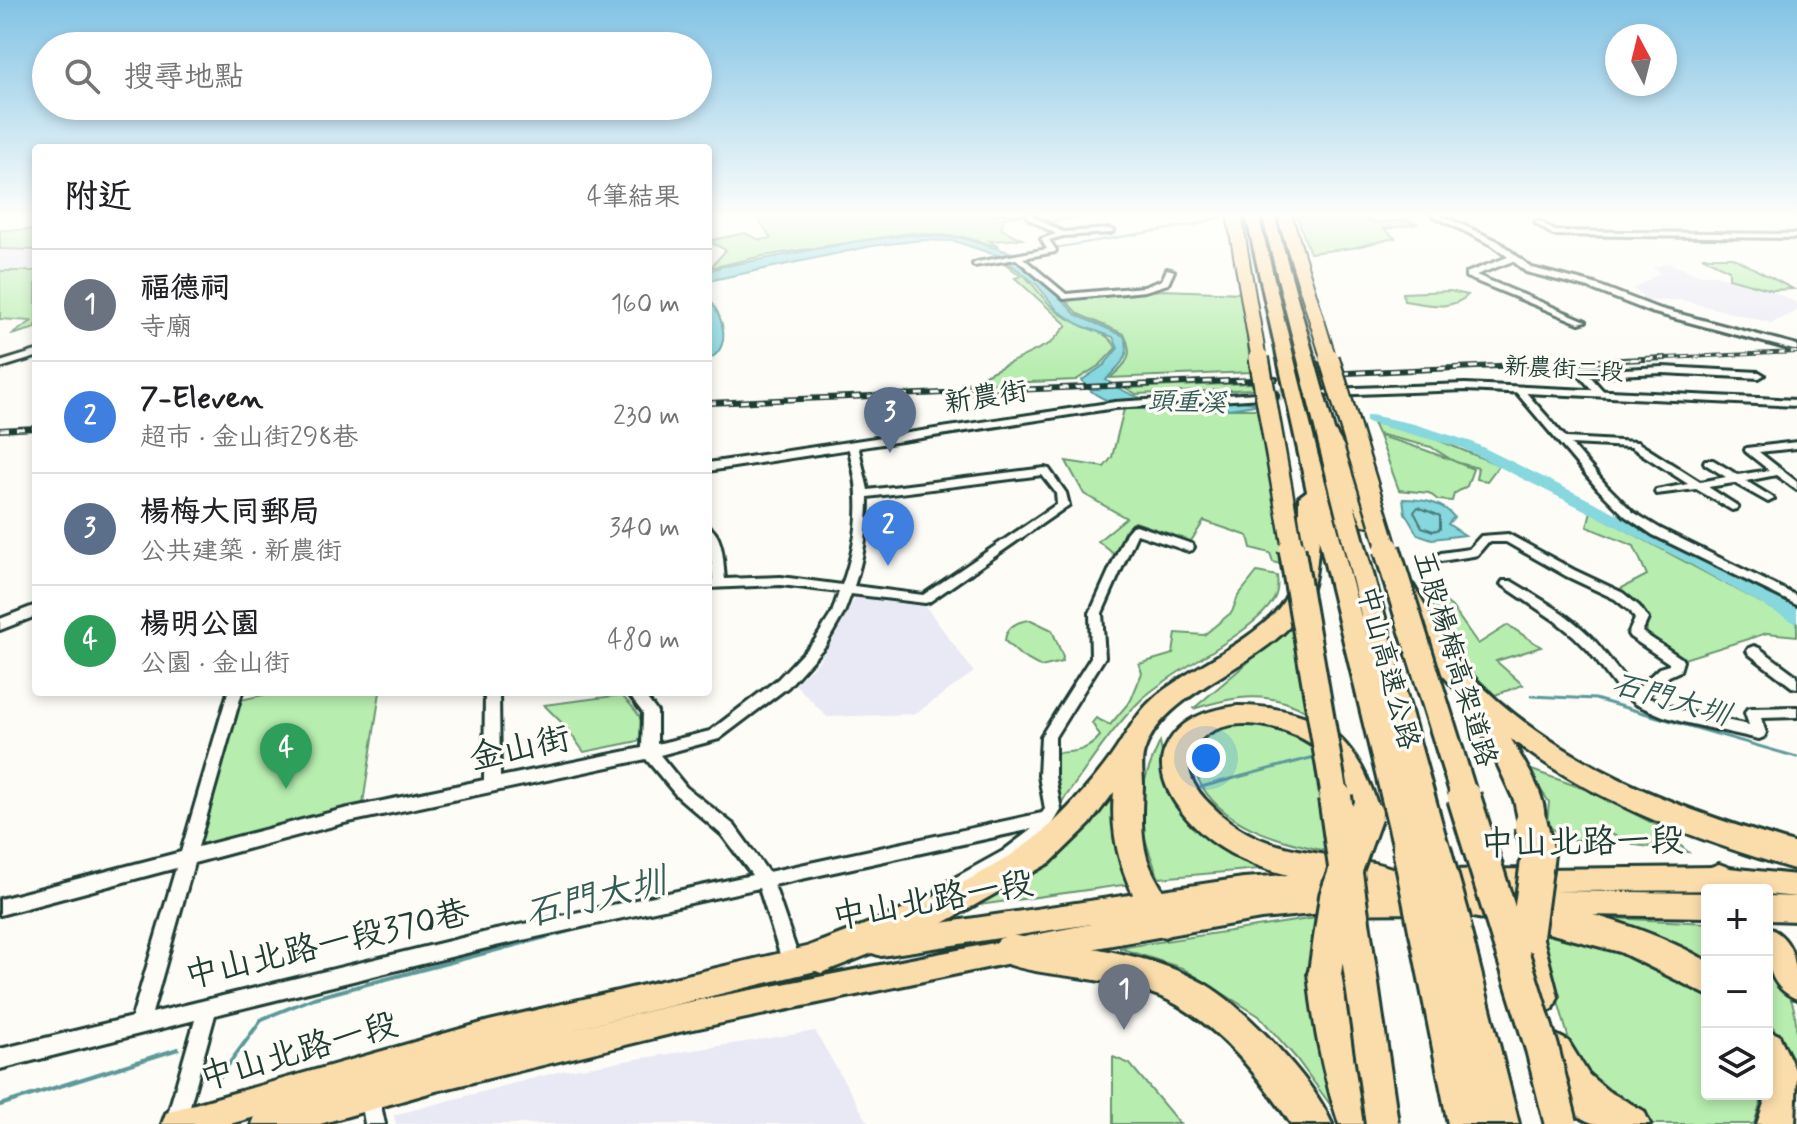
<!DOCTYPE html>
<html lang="zh-TW">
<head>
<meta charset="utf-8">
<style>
  :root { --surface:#fff; --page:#f2f2f2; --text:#202124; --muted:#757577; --line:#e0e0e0; --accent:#1f6fb2 }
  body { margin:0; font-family:Mynerve,"LXGW WenKai TC",sans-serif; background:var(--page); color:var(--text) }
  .controls { position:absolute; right:24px; bottom:24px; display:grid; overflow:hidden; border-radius:8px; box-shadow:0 4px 12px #0003 }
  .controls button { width:72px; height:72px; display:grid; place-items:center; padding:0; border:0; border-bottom:2px solid var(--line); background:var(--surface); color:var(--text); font:40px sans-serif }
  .compass { position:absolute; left:1605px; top:24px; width:72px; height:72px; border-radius:50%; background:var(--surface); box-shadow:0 4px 12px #0003; rotate:353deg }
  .you { position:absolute; left:1206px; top:758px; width:28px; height:28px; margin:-20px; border:6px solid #fff; border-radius:50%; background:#1a73e8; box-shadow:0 0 0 12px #1a73e833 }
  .badge { display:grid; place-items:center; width:52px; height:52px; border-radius:50%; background:var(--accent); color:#fff; font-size:26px; font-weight:700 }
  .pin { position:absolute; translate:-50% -66px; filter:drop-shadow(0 2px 4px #0008) }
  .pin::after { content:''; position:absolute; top:42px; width:28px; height:24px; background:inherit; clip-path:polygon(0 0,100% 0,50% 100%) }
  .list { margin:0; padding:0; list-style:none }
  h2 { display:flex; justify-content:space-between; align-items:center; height:104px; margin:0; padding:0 32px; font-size:34px }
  h2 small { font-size:26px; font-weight:400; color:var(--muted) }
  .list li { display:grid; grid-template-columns:52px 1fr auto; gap:24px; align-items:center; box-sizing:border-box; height:112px; padding:0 32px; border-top:2px solid var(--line) }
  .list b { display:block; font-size:30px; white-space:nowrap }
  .list p { margin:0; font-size:26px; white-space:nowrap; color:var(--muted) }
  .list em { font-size:26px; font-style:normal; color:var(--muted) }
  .icon { flex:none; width:44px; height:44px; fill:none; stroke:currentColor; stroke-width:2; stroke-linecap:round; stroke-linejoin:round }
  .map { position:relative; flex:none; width:1797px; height:1124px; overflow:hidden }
  .search { position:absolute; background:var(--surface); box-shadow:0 4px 12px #0003; left:32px; top:32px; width:680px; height:88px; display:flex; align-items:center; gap:20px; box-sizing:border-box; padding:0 28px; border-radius:44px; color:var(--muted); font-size:30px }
  .panel { position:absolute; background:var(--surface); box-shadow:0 4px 12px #0003; left:32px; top:144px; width:680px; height:552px; border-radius:8px }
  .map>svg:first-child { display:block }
  .built { fill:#e9e9f5 }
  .green { fill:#b7edaf; stroke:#6b9572; stroke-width:2 }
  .water { fill:#86d7de; stroke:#5d999a; stroke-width:2 }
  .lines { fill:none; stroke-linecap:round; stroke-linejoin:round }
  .shore { stroke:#487b78; stroke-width:2 }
  .stream-far2 { stroke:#5d999a; stroke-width:2 }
  .stream-far1 { stroke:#5d999a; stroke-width:3 }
  .stream { stroke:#5d999a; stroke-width:4 }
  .river { fill:#86d7de; fill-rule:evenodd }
  .tertiary-tunnel { stroke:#d1d6d0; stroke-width:12; stroke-dasharray:12 6; stroke-linecap:butt }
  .minor-casing { stroke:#1f3d34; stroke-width:6 }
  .tertiary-casing { stroke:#1f3d34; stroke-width:6 }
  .primary-casing { stroke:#1f3d34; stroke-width:6 }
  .motorway-casing { stroke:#1f3d34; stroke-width:6 }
  .minor { fill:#fdfcf7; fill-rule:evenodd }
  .tertiary { fill:#fdfcf7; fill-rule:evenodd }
  .primary { fill:#fbddab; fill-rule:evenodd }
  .motorway { fill:#fbddab; fill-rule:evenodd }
  .rail-far1-casing { stroke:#1f3d34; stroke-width:4 }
  .rail-casing { stroke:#1f3d34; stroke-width:6 }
  .rail-far1 { stroke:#fdfcf7; stroke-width:2; stroke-dasharray:6; stroke-linecap:butt }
  .rail { stroke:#fdfcf7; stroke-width:3; stroke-dasharray:8; stroke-linecap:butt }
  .motorway-bridge-far3-casing { stroke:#1f3d34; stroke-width:18; stroke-linecap:butt }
  .motorway-bridge-far2-casing { stroke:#1f3d34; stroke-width:24; stroke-linecap:butt }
  .motorway-bridge-far1-casing { stroke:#1f3d34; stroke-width:31; stroke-linecap:butt }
  .motorway-bridge-casing { stroke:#1f3d34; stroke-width:38; stroke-linecap:butt }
  .motorway-bridge-far3 { stroke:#fbddab; stroke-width:14 }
  .motorway-bridge-far2 { stroke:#fbddab; stroke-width:19 }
  .motorway-bridge-far1 { stroke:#fbddab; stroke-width:25 }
  .motorway-bridge { stroke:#fbddab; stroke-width:32 }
  .labels { text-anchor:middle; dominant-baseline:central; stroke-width:7; stroke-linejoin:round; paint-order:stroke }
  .far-street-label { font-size:24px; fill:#1f3d34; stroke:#fdfcf7 }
  .far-water-label { font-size:26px; font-style:italic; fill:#345c56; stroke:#fdfcf7 }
  .street-label { font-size:28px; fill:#1f3d34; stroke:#fdfcf7 }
  .water-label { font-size:30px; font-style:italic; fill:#345c56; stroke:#fdfcf7 }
  .near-street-label { font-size:34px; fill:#1f3d34; stroke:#fdfcf7 }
  .near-water-label { font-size:36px; font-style:italic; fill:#345c56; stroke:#fdfcf7 }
</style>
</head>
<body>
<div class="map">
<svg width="1797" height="1124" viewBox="0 0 1797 1124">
  <rect width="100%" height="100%" fill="#fdfcf7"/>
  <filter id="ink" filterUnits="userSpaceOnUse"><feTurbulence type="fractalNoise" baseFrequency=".0125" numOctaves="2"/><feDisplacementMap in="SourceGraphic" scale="16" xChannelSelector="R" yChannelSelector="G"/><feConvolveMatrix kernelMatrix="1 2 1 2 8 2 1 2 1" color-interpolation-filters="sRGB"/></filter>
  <g filter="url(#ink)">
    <g class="built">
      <path d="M0,250L36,251V270L0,271Z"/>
      <path d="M1668,263L1700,275H1715L1772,291L1797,303V311L1772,323L1681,300L1647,301L1640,298L1643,296L1633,289L1660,273L1653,268Z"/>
      <path d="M858,592L924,604L974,672L915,714L827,717L795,684L817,663L832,641Z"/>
      <path d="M815,1031L869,1124H396L394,1115L561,1071Z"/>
    </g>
    <g class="green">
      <path d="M755,214H1092L1048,223L1025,215L1004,218L1001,229L1022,239L990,241L999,247L963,237L911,233L763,256L710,268L726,250L708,241L745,233L760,240L771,238Z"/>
      <path d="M1296,214H1352L1376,223L1405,220L1418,224L1384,229L1395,238L1352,248L1310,253Z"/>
      <path d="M0,230H36V250L0,249Z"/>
      <path d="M1702,257H1732L1793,289L1772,290L1729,278V270Z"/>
      <path d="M1003,262C1029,271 1038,297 1059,313C1075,325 1109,329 1116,348L1100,365L1076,380L964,385L1051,343L1067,325L1015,278L1021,276Z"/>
      <path d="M0,271H36V328L11,335L32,321L0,319Z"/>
      <path d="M1163,290L1242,293L1251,372L1110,378C1127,363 1135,356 1124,334L1078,314L1065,300Z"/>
      <path d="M1450,291L1468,295C1450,312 1427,304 1404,301L1403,293Z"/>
      <path d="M1252,383L1254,389L1136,394L1126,388Z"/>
      <path d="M1124,409H1257L1286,566L1273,562L1270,553L1251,548L1248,536L1204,521L1191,541L1135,522L1116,556L1098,541L1126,518L1084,494L1066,461L1104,467L1112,457Z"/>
      <path d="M1373,423L1418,432L1499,465L1487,481L1476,479L1478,468L1455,462L1431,447L1378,434Z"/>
      <path d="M1379,436C1414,445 1441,455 1473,469L1467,486L1454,494L1452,501L1438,500L1429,493L1399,490Z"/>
      <path d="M1591,511L1797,622V636L1767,633L1684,659L1647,636L1646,614L1620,589L1647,575L1634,546L1587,527Z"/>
      <path d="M1257,572L1277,576C1278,584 1278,592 1274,599C1254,634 1175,668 1142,699C1110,730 1085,771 1059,806L1053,772L1054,753C1073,752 1087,752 1100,736L1092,723L1096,718L1110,725L1131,700L1142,673L1139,664L1173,654L1176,633L1204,635L1232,612L1238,596Z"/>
      <path d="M1425,586L1452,607L1478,644L1508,625L1541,647L1496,661L1523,685L1495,695L1463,664L1445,639L1453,638L1442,621L1436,620Z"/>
      <path d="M1031,620L1052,630L1063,657L1062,662L1041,667L1021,656L1005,641C1006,626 1018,621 1031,620Z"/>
      <path d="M1298,620L1310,714C1272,689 1234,696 1193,709Z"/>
      <path d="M276,692H380L362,810L189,857L232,702Z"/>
      <path d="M621,695C633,707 651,723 638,741L584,752L565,726L544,705Z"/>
      <path d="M1229,721H1261L1311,737L1326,851C1280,841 1220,826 1198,779C1193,769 1197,752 1197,741L1205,731Z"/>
      <path d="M1160,742L1165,768L1281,867L1159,878C1136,820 1133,800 1160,742Z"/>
      <path d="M1526,768L1593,792L1658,826L1688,852L1636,845L1595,827L1590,840H1565L1547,824L1549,802Z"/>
      <path d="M1120,780C1115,824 1113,842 1130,884L972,906L1040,869L1082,829Z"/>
      <path d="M1322,917L1343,1122L1296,1058L1259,1016L1182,968L1119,948Z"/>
      <path d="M1610,918L1707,923V963Z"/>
      <path d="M1544,926C1607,943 1656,953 1707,996V1094H1763L1754,1124H1653L1612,1101L1580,1079L1540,937Z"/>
      <path d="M1767,956C1797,1002 1797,1008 1797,1064L1767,1018Z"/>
      <path d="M1113,1057L1130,1064L1180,1124H1113Z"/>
    </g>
    <g class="water">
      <path d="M910,235L962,238L1012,253L1042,277L1076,315L1124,336C1133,358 1119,364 1106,380C1167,423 1198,390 1259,404C1219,413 1104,421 1082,380L1104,365L1118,348L1113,337L1082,326L1058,311L1037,285L1002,257L954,241L921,240L872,246L708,281V271L721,267L859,241Z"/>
      <path d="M708,297C722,315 734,346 708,360Z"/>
      <path d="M1403,499C1421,499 1443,502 1454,517L1448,524L1465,535L1432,539L1417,534L1405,513Z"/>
    </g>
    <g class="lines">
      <path class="shore" d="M1418,507L1440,516V529L1433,531L1422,527L1414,512Z"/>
      <g class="stream-far2">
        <path d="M1300,216L1311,214"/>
        <path d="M1012,255L1198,224L1224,216"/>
      </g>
      <g class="stream-far1">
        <path d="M1531,696L1595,699L1797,757"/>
        <path d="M1201,787L1318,756"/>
      </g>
      <g class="stream">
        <path d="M215,1083L262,1019L314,998L592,925"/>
        <path d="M0,1105L178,1049"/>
      </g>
      <path class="river" d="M1371,415L1414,424L1472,442L1695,552L1797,609V624L1683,560L1462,448L1366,422V416Z"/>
      <path class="tertiary-tunnel" d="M1273,395L1325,392"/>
      <defs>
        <g id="minor">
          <path d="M1027,214H1033L1034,217L1063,232L1110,229L1114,231L1110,233L1063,236L1049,240L1056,250L1055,252L1023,258L1066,294L1144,287L1162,280L1167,269L1174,271L1168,284L1145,291L1064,299L1016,259L974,266L973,264L977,262L1047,249L1041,239L1056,234L1029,219Z"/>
          <path d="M1430,214H1438L1498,241L1532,268L1595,284L1657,308L1797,345V351L1651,312L1589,288L1526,272L1513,261L1476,275L1586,321L1579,323L1466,277V273L1508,257L1492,245Z"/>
          <path d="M1539,221L1555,231L1797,234V238L1553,235L1537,224L1535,223Z"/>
          <path d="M36,351V357L0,368V362Z"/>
          <path d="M1663,367L1759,372L1764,375L1759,378L1663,373L1590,376L1605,393L1600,396L1597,395L1578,374L1583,371Z"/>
          <path d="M1519,387L1522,388L1566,438L1637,442L1700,482L1726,477L1705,464L1704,462L1705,460H1713L1738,475L1769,470L1746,452L1745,450L1746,448L1797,442V448L1759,452L1797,482V490L1776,475L1746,481L1772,497L1774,499L1768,502L1734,483L1708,487L1736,505L1738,507L1736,509L1732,510L1696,489L1656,494L1655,492L1656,490L1688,484L1631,447L1571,444L1606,485L1633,512L1661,529L1797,596V605L1653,535L1625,516L1598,489L1516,392V388Z"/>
          <path d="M853,442L858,445L868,490L1045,468L1049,469L1066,493L1069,505L929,602L925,603L851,594L844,613L825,646L788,687L719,739L660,755L686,787L734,825L768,872L1042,813L1045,809L1039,776L1041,736L1091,657L1090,613L1126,533L1132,526L1136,525L1192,544L1194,547L1192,550L1188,551L1137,534L1102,613L1105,657L1055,737V776L1061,810C1037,855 993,873 950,897L944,900L938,897L936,892L938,887L1003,851L1032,829L774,885L801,964L798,970L792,973L786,970L783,964L759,888L491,947L215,1015L185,1124H165L195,1020L0,1069V1049L132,1017L176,868L0,915V899L181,852L228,692H242L198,847L344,809L484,780L485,692H499L500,777L642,748L643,713L627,692H642L657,712V744L710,731L778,679L815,640L832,613L839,592L781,585L708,588V580H713L708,526C724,536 723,562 725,579L781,577L842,585C852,557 859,525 857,496C857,479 851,461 848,445ZM1042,475L1056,493L1057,504L923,595L854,586C864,557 868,527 868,497ZM646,759L676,795L722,835L752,875L491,931L152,1013L194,863L344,823Z"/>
          <path d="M1508,534L1574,570L1623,593L1639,606L1648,619L1642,632L1681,658L1683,661L1680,671L1669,676L1646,697L1683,711L1749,725L1745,713L1747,709L1752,708L1797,707V717L1761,718L1766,733L1764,737L1759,739L1683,722L1663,716L1635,704L1619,691L1589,651L1574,636L1554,620L1501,584L1503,581H1511C1539,598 1567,613 1590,636C1607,653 1618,674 1636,690L1659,668L1669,665V663L1630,637L1628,634L1635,619L1631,612L1615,599L1566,576L1506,542H1488L1477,555L1473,556L1441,561L1435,557L1441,553L1469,549L1481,536Z"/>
          <path d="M1754,646L1759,648L1797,676V688L1792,687L1749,654L1747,651L1749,648Z"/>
          <path d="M370,1084L377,1087L385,1124H365L360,1094L363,1087Z"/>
        </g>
        <g id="tertiary">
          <path d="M1465,384L1797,400V406L1465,390L1329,395L1323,392L1329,389Z"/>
          <path d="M1273,392L1277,393V397L1115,408L708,471V463L1115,402Z"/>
          <path d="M36,605V616L0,630V619Z"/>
        </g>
        <g id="primary">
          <path d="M1719,867L1797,875V897L1767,894V890L1553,891L1707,893V917L1526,914L1517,910L1513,902L1517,894L1524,891L1436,892L1427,889L1424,881L1427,873L1436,870Z"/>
          <path d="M1347,871L1356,874L1360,882L1355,890L1428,889L1437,893L1441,901L1437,909L1428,913L1313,914L1261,919L1010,963L679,1032L436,1091L320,1124H252L255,1117L230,1124H162L166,1113L177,1109L489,1021L828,942L837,946L841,955L837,964L828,968L561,1032L679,1004L1091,924L881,956L872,953L868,944L872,935L881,932L1243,878Z"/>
          <path d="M1767,896L1797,897V921L1767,920Z"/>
        </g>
        <g id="motorway">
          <path d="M1246,214H1258L1318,456L1367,639L1262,214H1274L1334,430L1368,487L1380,520L1370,526L1363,525L1354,505L1449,849L1444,858L1434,862L1424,858L1422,854L1419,858L1409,862L1399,858L1394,849L1319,539C1317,561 1316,585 1306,604C1274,665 1168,685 1145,749C1140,760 1143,773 1143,785C1142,810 1140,833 1147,858C1154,881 1171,900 1181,922L1176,932L1165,937L1154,932C1126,887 1109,846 1114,792L1090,824L1051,862L931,930L821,973L809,968L805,957L809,946C897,912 1004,877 1069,807C1088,787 1108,763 1122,740C1131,726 1138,713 1151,701C1186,668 1263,639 1285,599C1301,571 1299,528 1299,497L1307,491Z"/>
          <path d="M1405,582L1413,585C1430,612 1443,644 1464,668C1552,763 1677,809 1797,844V870C1694,839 1597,804 1511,739C1524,764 1555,804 1541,833L1531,836L1521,833L1514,800L1470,705L1439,671L1394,590L1397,585Z"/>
          <path d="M1238,706C1320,707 1358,736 1380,814L1376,823L1366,826L1356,823C1347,804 1345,783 1334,766C1312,732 1246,711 1209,733C1194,742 1186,757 1190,774C1194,788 1204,799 1214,808C1269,863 1335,847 1401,871L1405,881L1401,891L1390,895C1312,879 1225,876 1176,804C1166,789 1158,769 1164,752C1177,719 1206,710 1238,706Z"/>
          <path d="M1719,864L1730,868L1743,890H1710L1704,878L1708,868Z"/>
          <path d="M1464,887C1548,903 1632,918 1707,961V995L1620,952L1541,931L1558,997L1553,1009L1541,1014L1529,1009C1520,987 1506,947 1516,925L1467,916L1519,1124H1448L1409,929L1414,919L1425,914L1436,919L1440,926L1444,914L1453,910L1448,901L1453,891Z"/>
          <path d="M1767,927C1797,939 1797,970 1797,999C1765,986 1767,956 1767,927Z"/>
          <path d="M1010,935C1075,946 1147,951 1205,984C1233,1001 1257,1025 1279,1049C1299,1071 1320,1096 1332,1124H1291C1260,1077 1218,1024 1166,999C1144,989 1119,984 1095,980C1063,974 1029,973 999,961L994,950L999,939Z"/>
          <path d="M1325,957L1337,962L1342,973L1354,1049L1377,1124H1339C1323,1075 1313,1025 1308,973L1313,962Z"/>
          <path d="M1767,1030L1779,1035L1797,1074L1795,1124H1757L1767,1094Z"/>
          <path d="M1556,1035L1568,1041L1589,1075L1608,1091L1644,1111L1650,1124C1633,1124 1615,1124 1598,1124C1567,1120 1548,1078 1538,1053L1544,1041Z"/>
        </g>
      </defs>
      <use href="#minor" class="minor-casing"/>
      <use href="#tertiary" class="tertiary-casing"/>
      <use href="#primary" class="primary-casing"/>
      <use href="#motorway" class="motorway-casing"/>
      <use href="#minor" class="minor"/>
      <use href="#tertiary" class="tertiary"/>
      <use href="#primary" class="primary"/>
      <use href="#motorway" class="motorway"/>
      <defs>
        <path id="rail-far1" d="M1623,360L1797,352"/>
        <g id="rail">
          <path d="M1326,374L1665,358"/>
          <path d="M708,403L1276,379"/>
          <path d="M0,430L36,428"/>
        </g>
      </defs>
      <use href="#rail-far1" class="rail-far1-casing"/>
      <use href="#rail" class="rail-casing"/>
      <use href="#rail-far1" class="rail-far1"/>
      <use href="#rail" class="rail"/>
      <defs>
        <g id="motorway-bridge-far3">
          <path d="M1234,214L1259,360"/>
          <path d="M1284,214L1329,360"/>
        </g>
        <g id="motorway-bridge-far2">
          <path d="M1259,358L1293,551"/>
          <path d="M1329,358L1388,551"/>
        </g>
        <g id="motorway-bridge-far1">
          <path d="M1292,549L1335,799"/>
          <path d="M1387,549L1465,799"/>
        </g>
        <g id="motorway-bridge">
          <path d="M1335,797L1382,1124"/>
          <path d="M1464,797L1542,1048L1561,1124"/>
          <path d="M1409,849L1425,929"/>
          <path d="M1434,849L1455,924"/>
          <path d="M1527,936L1538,854L1531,824"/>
          <path d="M1325,973L1336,897L1366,814"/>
        </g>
      </defs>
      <use href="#motorway-bridge-far3" class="motorway-bridge-far3-casing"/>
      <use href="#motorway-bridge-far2" class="motorway-bridge-far2-casing"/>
      <use href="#motorway-bridge-far1" class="motorway-bridge-far1-casing"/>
      <use href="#motorway-bridge" class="motorway-bridge-casing"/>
      <use href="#motorway-bridge-far3" class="motorway-bridge-far3"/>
      <use href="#motorway-bridge-far2" class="motorway-bridge-far2"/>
      <use href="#motorway-bridge-far1" class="motorway-bridge-far1"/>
      <use href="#motorway-bridge" class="motorway-bridge"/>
    </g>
  </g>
  <linearGradient id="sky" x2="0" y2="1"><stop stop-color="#81c2e4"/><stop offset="0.58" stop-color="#fefefb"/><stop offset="1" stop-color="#fefefb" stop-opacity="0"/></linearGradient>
  <rect width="1797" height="371" fill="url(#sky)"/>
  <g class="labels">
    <g class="far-street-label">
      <text transform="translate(1564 370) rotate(3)">新農街二段</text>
    </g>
    <g class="far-water-label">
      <text transform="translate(1187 403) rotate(2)">頭重溪</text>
    </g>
    <g class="street-label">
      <text transform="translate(986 398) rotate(-9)">新農街</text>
      <text transform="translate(1454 659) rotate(73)">五股楊梅高架道路</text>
      <text transform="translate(1387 668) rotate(75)">中山高速公路</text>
    </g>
    <g class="water-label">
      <text transform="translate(1671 700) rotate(16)">石門大圳</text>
    </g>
    <g class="near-street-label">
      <text transform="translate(520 749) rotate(-12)">金山街</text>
      <text transform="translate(1582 843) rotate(-1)">中山北路一段</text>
      <text transform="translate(933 901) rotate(-10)">中山北路一段</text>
      <text transform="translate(327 945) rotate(-13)">中山北路一段370巷</text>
      <text transform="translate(299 1052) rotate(-16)">中山北路一段</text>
    </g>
    <g class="near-water-label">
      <text transform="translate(596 899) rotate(-14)">石門大圳</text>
    </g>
  </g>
</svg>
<div class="controls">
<button>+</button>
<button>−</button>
<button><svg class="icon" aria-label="layers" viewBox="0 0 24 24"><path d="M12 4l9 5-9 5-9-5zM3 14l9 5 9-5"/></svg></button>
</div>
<svg class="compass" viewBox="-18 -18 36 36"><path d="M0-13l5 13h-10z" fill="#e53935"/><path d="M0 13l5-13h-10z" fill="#757577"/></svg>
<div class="you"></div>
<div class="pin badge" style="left:1124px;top:1030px;background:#6b7280">1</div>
<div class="pin badge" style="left:888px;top:566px;background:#3f7fe0">2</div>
<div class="pin badge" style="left:890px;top:453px;background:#5c6f8a">3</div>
<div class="pin badge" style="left:286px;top:789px;background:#2e9e5b">4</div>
<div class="search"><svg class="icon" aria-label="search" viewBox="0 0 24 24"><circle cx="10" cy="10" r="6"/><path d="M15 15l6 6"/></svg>搜尋地點</div>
<section class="panel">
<h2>附近<small>4筆結果</small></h2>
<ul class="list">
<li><span class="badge" style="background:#6b7280">1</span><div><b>福德祠</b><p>寺廟</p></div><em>160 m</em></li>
<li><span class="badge" style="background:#3f7fe0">2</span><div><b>7-Eleven</b><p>超市 · 金山街298巷</p></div><em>230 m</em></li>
<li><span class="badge" style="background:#5c6f8a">3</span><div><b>楊梅大同郵局</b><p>公共建築 · 新農街</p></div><em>340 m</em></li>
<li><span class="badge" style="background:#2e9e5b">4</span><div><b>楊明公園</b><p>公園 · 金山街</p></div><em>480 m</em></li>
</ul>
</section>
</div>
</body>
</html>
